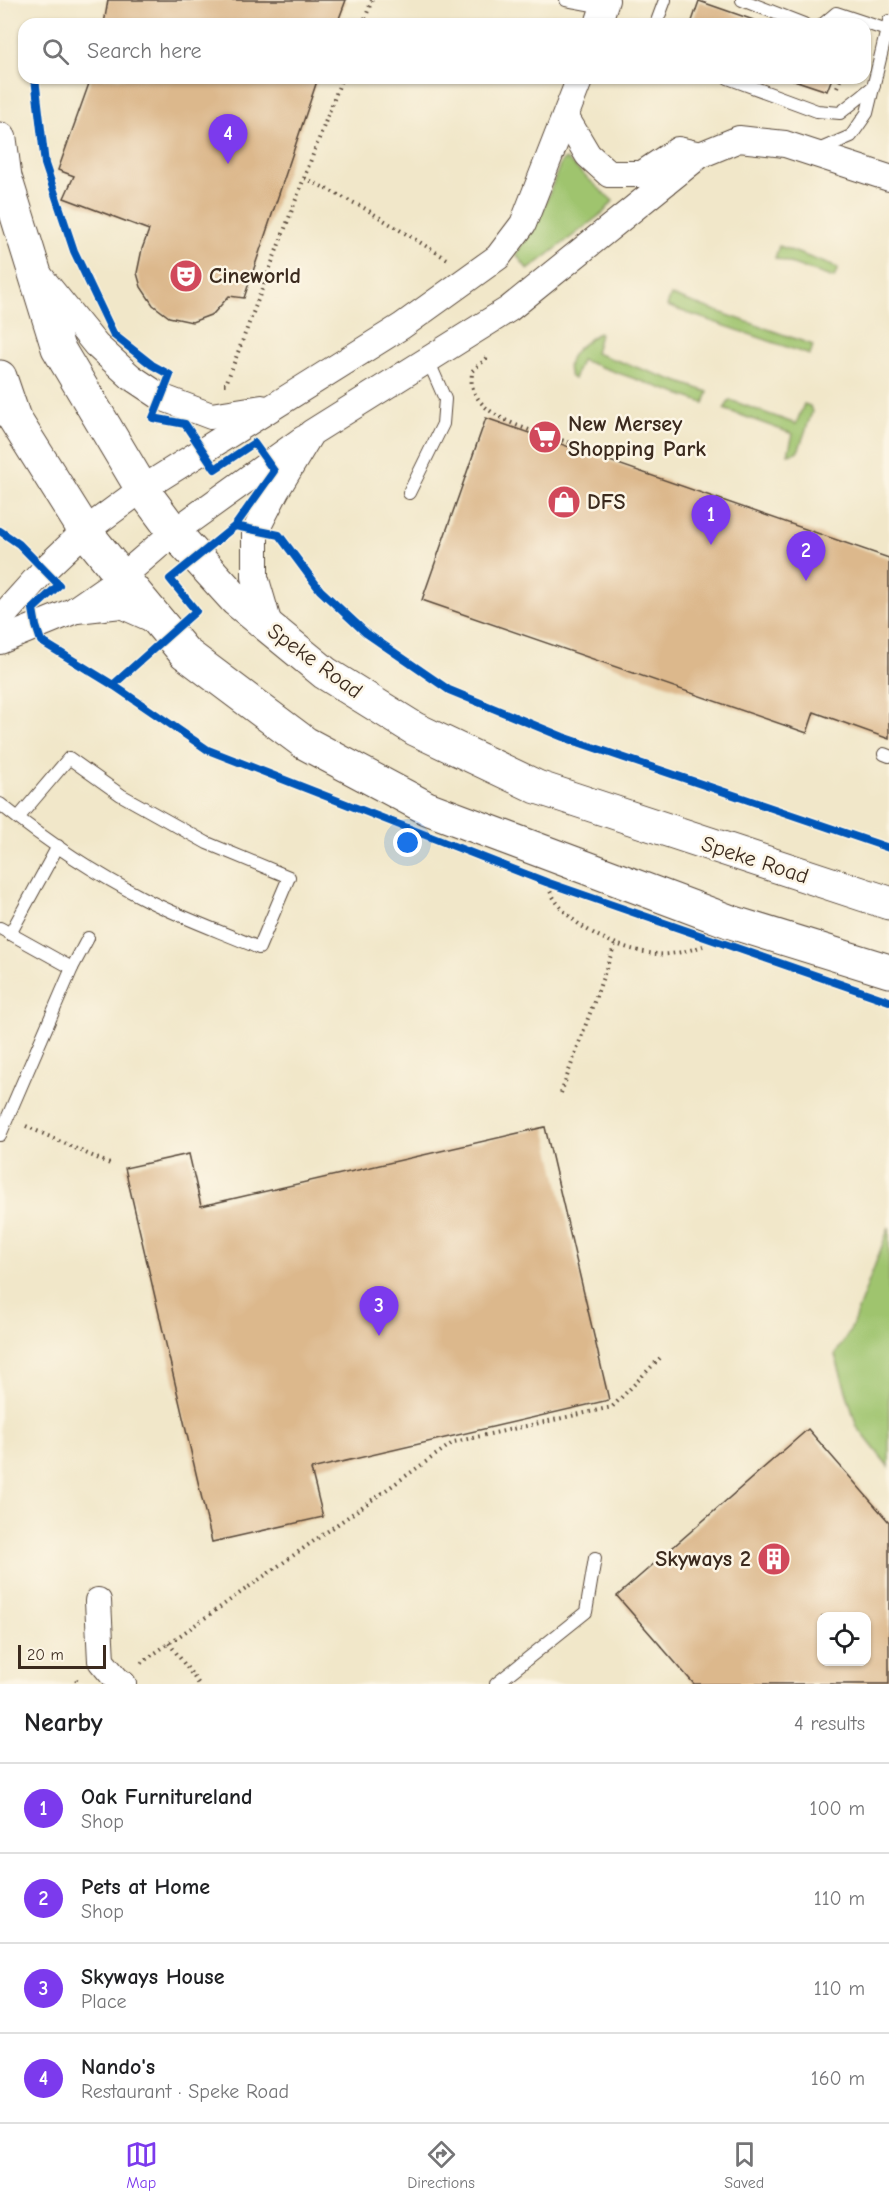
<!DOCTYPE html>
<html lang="en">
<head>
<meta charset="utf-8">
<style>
  :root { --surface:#fff; --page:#f2f2f2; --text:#202124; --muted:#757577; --line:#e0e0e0; --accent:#7c3aed }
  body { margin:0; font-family:"Comic Neue",sans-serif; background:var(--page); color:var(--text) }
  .controls { position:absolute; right:18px; bottom:18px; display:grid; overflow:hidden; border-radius:12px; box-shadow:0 2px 4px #0004 }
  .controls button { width:54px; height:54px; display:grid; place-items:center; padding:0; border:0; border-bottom:2px solid var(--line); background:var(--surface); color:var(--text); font:30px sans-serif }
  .scale { position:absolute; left:18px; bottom:15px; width:88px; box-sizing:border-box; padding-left:6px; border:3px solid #3b2a1e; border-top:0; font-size:16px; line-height:21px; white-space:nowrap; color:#3b2a1e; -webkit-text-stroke:4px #fcf5e5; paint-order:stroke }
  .you { position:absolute; left:408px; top:843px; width:21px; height:21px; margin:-15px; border:4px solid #fff; border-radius:50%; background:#1a73e8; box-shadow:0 0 0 9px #1a73e833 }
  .badge { display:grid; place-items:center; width:39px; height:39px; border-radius:50%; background:var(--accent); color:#fff; font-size:20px; font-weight:700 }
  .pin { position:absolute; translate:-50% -50px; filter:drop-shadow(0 2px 3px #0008) }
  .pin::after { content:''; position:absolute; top:32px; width:21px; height:18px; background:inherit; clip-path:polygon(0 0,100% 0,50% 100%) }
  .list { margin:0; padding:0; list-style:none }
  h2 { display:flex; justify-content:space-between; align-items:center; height:78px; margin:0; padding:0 24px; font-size:26px }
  h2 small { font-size:20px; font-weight:400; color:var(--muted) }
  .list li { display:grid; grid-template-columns:39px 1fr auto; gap:18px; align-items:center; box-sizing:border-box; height:90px; padding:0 24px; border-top:2px solid var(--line) }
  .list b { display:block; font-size:22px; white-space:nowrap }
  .list p { margin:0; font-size:20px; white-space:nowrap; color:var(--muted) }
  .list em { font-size:20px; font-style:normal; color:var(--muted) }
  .icon { flex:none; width:33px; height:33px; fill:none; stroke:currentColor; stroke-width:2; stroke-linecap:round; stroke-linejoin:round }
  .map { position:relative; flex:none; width:889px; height:1684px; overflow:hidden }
  .search { position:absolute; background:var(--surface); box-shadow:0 2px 4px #0004; left:18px; right:18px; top:18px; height:66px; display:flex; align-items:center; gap:15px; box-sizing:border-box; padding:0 21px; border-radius:18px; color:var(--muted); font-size:22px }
  .sheet { height:438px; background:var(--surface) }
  nav { display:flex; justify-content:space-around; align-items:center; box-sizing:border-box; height:84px; border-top:2px solid var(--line); background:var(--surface); font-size:16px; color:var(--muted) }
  nav a { display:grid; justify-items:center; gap:3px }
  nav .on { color:var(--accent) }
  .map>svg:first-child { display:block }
  .green { fill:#9fc46e; stroke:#6d7746; stroke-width:1.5 }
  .building { fill:#dcb88c; fill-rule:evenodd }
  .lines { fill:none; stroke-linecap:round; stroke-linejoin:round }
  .service-casing { stroke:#564638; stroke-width:14 }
  .minor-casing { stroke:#564638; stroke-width:28 }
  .trunk-casing { stroke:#564638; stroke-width:35 }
  .path { stroke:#564638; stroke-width:4; stroke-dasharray:1.5 4.5; stroke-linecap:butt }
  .service { stroke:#fff; stroke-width:12 }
  .minor { stroke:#fff; stroke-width:26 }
  .trunk { stroke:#fff; stroke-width:33 }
  .cycleway-casing { stroke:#fcf5e5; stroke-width:11 }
  .cycleway { stroke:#0057b8; stroke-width:8 }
  .labels { text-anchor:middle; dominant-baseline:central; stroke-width:5; stroke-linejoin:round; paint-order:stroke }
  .poi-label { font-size:22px; font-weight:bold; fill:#3b2a1e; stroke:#fcf5e5; text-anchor:start }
  .street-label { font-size:22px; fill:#3b2a1e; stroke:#fcf5e5 }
</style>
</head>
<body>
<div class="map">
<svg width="889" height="1684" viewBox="0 0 889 1684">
  <rect width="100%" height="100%" fill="#fcf5e5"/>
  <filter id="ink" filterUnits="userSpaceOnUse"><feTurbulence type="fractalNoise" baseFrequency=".0167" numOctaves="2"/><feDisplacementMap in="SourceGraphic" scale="12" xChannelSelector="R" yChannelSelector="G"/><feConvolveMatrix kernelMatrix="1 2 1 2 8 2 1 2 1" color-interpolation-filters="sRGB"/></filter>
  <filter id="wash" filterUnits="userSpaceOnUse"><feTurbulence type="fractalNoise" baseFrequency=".008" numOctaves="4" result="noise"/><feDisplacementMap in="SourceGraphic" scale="24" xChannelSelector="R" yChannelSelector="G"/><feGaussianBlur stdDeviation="1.35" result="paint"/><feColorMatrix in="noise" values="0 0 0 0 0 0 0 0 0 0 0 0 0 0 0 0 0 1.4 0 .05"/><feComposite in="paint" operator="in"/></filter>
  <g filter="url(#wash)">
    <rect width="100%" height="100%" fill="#f1e7c9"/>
    <g class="green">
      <path d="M566,159L613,201L604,212L528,270L516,254L542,213L561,162Z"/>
      <path d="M779,246L838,268L834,278L775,258Z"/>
      <path d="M671,295L813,345L810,355L667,306Z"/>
      <path d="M598,333L600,334L595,353L708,392L704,403L581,360L574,379L570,376C562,355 583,344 598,333Z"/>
      <path d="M730,400L796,424L804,404L810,406L812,412L799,449L796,452L788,454L793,434L724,409Z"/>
      <path d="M889,1227V1467L857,1427L835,1355L851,1329Z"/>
    </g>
    <g id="blocks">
      <g class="building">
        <path d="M108,0H346L337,24H104Z"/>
        <path d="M699,1L765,24H691Z"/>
        <path d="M91,78H318L244,298L229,296L213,314L192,322L169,317L153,305L141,287L137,273L142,249L149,230L64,198L74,176L58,170Z"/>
        <path d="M788,78H832L827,91Z"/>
        <path d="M486,418L889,558V739L814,712L807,733L422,600Z"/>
        <path d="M545,1127L609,1400L311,1469L323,1517L212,1542L125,1168L189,1154L201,1206Z"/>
        <path d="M808,1429L889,1522V1684H694L617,1596ZM822,1616H866V1662H822Z"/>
      </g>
    </g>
  </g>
  <g filter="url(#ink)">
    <use href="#blocks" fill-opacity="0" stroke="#564638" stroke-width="1.5"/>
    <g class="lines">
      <defs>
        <g id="service">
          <path d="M566,0L604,7"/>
          <path d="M742,0L804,24"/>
          <path d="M656,24L665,0"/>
          <path d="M823,24L836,13L887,30"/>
          <path d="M728,78L817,111L840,113L874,86"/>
          <path d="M816,151L851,136L867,113L889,21"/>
          <path d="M409,493L443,424L445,399L428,360"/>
          <path d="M884,754L889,756"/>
          <path d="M0,804C45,840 94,873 145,899C182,918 222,932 259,948L289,877L207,843L121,795L69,758L18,818"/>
          <path d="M0,928L72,968"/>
          <path d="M10,934L58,846"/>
          <path d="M0,1135L72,968L88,938"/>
          <path d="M496,1684L586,1612L595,1558"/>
        </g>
        <g id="minor">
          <path d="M598,24L606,0"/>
          <path d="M566,118L588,155L609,174H642L678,150L700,155"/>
          <path d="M39,275L96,345L131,377L161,397L211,416L262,408"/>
          <path d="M77,610L121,605L157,621"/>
          <path d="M0,619L45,569L85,531L142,489L402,326L498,257L523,224L580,78"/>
          <path d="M270,628L255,577V532L276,491L311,433L509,309L700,155L739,139L785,144L889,178"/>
          <path d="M0,641L73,611L122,577L174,532L303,439"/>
          <path d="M98,1601L101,1661L117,1680L123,1684"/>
        </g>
        <g id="trunk">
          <path d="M0,139L5,177L58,348L142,489L174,532L236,600L325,673L415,729L537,787L889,903"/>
          <path d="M0,377L14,418L85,531L122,577L185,653L305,743L427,808L731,922L889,971"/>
        </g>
      </defs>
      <use href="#service" class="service-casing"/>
      <use href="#minor" class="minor-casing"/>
      <use href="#trunk" class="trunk-casing"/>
      <g class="path">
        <path d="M363,24L372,0"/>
        <path d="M837,87L841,78"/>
        <path d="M305,178L364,208L447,259"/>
        <path d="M487,358L472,371C472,375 471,381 472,385C479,421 544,434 574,444"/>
        <path d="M224,384H226L342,78"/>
        <path d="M548,886C562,925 618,950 657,954C670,956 691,950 703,946"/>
        <path d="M561,1093L615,944"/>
        <path d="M26,1126L110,1164"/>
        <path d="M169,1643L199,1684"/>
        <path d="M141,1663L454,1442L612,1407L662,1356"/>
        <path d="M76,1679L79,1684"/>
      </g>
      <use href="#service" class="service"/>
      <use href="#minor" class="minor"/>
      <use href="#trunk" class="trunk"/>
      <defs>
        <g id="cycleway">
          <path d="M35,78L45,164L74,251L114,335L152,365L170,375L153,418L185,424L215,469L254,443L274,471L235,526L279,535L320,590L366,633L449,690L563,737L889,848"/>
          <path d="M0,531L19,544L59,585L33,609L36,626L41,641L113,685L208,750L546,882L889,1001"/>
          <path d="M113,685L196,611L170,579L235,526"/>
        </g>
      </defs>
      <use href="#cycleway" class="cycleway-casing"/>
      <use href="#cycleway" class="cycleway"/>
    </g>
  </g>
  <defs>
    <symbol id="theatre-disc" viewBox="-11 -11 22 22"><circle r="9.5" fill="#d1495b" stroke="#fcf5e5"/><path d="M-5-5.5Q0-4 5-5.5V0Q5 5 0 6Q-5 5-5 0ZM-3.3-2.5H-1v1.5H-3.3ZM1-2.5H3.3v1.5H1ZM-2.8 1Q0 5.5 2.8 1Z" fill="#fff"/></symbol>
    <symbol id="supermarket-disc" viewBox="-11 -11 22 22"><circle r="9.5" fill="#d1495b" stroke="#fcf5e5"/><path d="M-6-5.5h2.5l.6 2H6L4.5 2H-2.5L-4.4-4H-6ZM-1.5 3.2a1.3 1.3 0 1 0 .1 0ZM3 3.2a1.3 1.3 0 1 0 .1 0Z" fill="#fff"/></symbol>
    <symbol id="shop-disc" viewBox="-11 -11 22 22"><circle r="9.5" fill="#d1495b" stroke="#fcf5e5"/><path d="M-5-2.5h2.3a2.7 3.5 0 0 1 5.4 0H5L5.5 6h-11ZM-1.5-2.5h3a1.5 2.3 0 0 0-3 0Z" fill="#fff"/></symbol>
    <symbol id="building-disc" viewBox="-11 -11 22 22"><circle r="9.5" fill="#d1495b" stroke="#fcf5e5"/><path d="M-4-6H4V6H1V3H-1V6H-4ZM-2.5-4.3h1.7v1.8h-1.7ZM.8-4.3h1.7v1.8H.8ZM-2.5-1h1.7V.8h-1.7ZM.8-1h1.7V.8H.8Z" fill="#fff"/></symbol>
  </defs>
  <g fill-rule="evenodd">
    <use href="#theatre-disc" x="167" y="257" width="38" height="38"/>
    <use href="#supermarket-disc" x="526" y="418" width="38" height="38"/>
    <use href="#shop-disc" x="545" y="483" width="38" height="38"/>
    <use href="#building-disc" x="755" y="1540" width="38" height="38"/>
  </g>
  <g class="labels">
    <g class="poi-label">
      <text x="209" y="276">Cineworld</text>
      <text x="568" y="424">New Mersey<tspan x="568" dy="25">Shopping Park</tspan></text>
      <text x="587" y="502">DFS</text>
      <text x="751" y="1559" text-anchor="end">Skyways 2</text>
    </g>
    <g class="street-label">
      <text transform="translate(315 661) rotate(36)">Speke Road</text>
      <text transform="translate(755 860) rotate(18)">Speke Road</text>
    </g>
  </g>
</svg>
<div class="controls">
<button><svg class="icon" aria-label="locate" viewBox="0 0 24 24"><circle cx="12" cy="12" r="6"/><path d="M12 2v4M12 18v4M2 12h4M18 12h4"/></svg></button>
</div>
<div class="scale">20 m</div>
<div class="you"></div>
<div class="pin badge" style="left:711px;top:545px">1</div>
<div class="pin badge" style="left:806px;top:581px">2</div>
<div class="pin badge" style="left:379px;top:1336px">3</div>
<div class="pin badge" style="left:228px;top:164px">4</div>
<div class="search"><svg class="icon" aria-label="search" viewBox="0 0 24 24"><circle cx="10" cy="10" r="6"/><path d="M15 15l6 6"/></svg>Search here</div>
</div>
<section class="sheet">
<h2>Nearby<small>4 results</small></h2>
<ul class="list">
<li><span class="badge">1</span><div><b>Oak Furnitureland</b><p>Shop</p></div><em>100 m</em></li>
<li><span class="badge">2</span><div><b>Pets at Home</b><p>Shop</p></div><em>110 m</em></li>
<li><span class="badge">3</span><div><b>Skyways House</b><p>Place</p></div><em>110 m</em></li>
<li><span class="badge">4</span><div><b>Nando's</b><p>Restaurant · Speke Road</p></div><em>160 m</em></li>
</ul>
</section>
<nav>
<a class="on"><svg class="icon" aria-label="map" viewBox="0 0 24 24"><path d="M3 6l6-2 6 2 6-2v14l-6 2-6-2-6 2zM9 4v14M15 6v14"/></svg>Map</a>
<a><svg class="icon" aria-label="directions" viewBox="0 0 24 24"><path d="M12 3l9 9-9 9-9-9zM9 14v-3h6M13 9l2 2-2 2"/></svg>Directions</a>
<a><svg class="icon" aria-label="saved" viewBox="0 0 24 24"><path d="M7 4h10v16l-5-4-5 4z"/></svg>Saved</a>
</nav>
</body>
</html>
